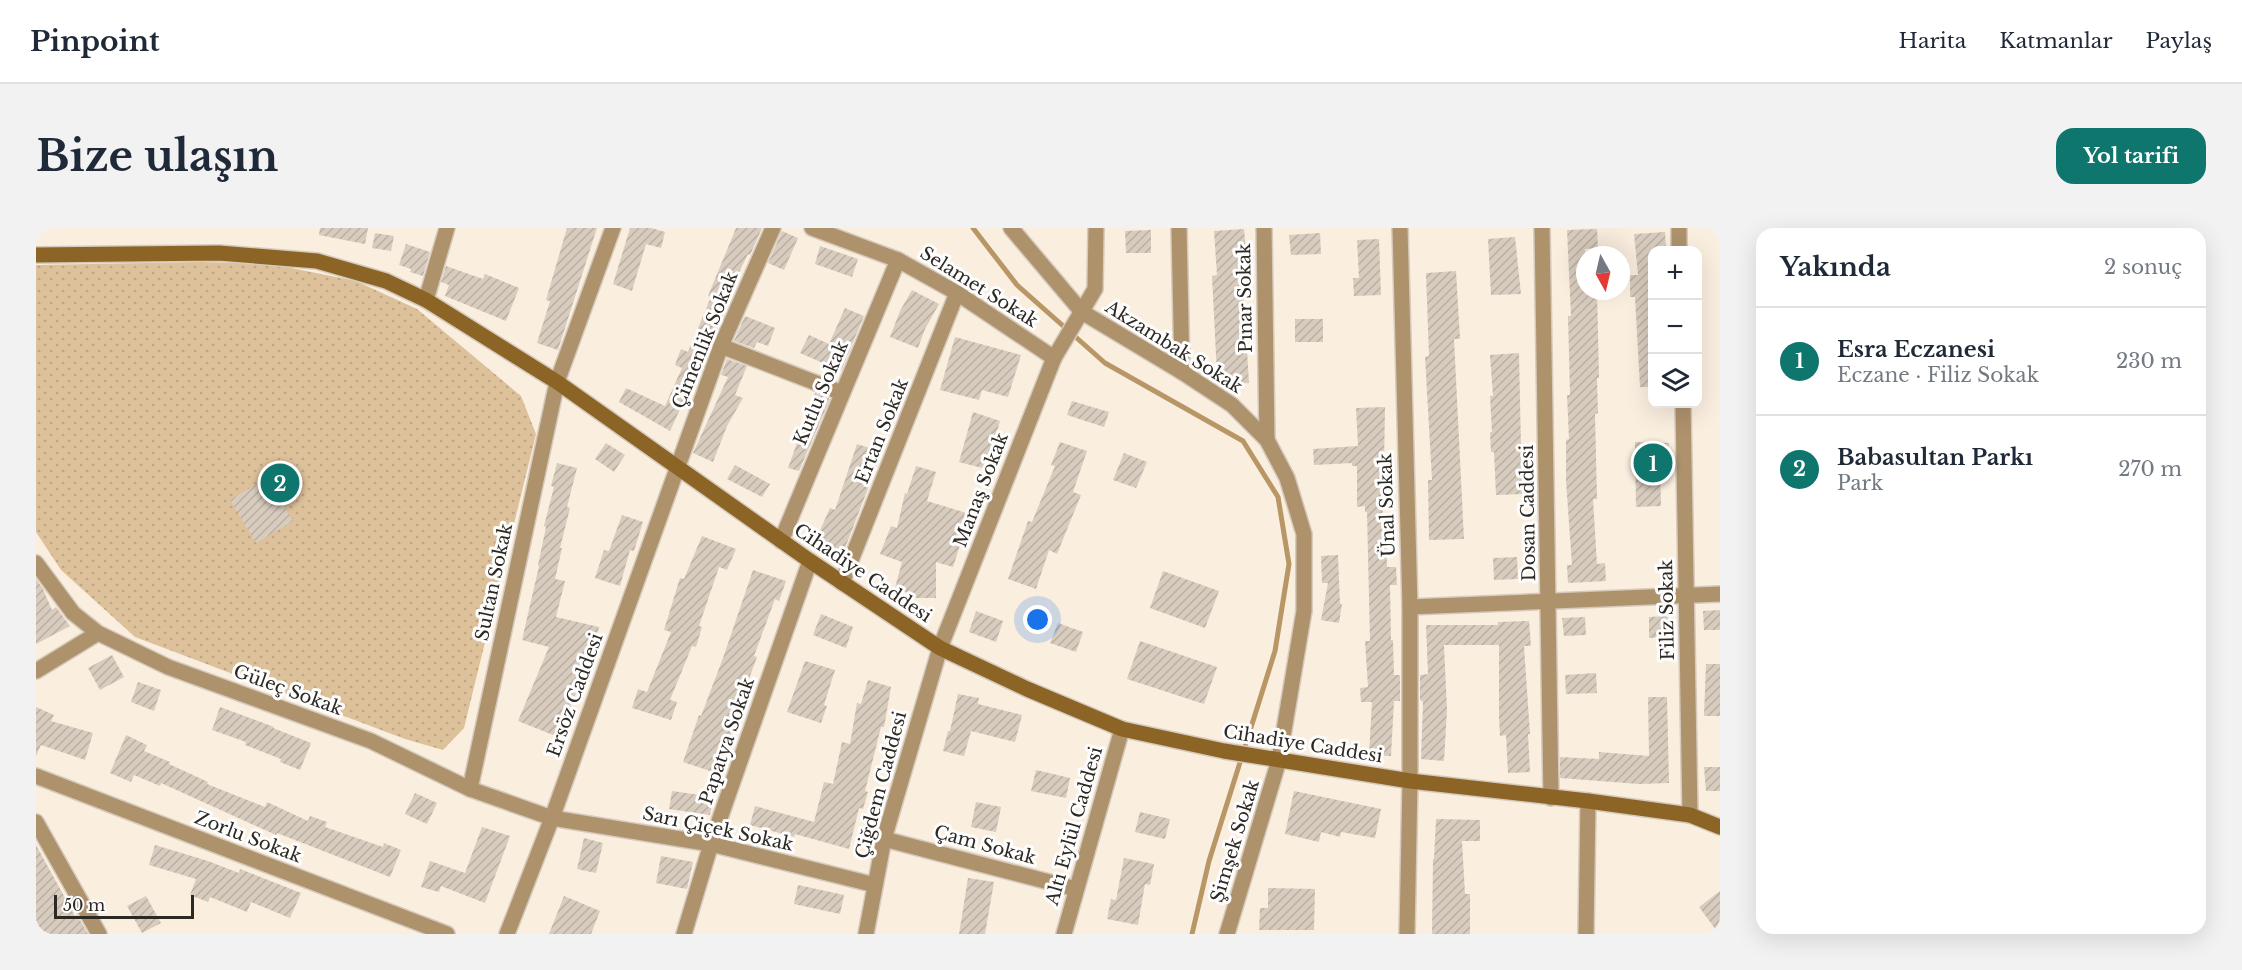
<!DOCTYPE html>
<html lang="tr">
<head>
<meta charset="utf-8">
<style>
  :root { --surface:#fff; --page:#f2f2f3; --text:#1f2937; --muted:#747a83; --line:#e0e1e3; --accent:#0f766e }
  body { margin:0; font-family:"Libre Baskerville",serif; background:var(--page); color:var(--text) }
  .controls { position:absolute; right:18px; top:18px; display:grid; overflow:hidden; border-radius:12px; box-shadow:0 6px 24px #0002 }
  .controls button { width:54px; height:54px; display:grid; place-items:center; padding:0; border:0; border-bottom:2px solid var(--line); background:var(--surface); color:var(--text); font:30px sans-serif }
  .compass { position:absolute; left:1540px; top:18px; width:54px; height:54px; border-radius:50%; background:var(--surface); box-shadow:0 6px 24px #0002; rotate:172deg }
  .scale { position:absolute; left:18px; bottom:15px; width:140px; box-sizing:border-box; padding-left:6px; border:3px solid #2c2822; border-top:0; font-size:16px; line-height:21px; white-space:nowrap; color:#2c2822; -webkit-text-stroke:4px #fdfdfd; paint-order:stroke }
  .you { position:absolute; left:1002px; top:392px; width:21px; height:21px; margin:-15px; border:4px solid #fff; border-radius:50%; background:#1a73e8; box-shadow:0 0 0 9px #1a73e833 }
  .badge { display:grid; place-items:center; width:39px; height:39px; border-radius:50%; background:var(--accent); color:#fff; font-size:20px; font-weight:700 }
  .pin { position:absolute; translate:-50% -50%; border:3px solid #fff; box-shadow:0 2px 6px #0006 }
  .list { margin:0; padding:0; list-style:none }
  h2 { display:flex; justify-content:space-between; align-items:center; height:78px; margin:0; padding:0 24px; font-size:26px }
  h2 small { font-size:20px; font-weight:400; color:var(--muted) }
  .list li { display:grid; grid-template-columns:39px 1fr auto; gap:18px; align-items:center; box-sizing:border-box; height:108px; padding:0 24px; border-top:2px solid var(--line) }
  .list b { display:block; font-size:22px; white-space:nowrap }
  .list p { margin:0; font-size:20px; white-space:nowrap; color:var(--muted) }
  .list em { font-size:20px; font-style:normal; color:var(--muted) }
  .icon { flex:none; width:33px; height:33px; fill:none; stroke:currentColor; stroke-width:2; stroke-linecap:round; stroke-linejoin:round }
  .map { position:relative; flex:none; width:1684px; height:706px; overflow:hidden; border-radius:18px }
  header { display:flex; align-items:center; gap:36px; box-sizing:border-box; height:84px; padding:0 30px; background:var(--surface); border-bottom:2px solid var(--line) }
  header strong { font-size:28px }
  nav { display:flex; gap:33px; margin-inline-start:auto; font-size:21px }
  .intro { display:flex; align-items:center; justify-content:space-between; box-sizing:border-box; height:144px; padding:0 36px }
  h1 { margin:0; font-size:42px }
  .button { padding:15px 27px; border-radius:18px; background:var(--accent); color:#fff; font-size:21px; font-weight:700 }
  main { display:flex; gap:36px; padding:0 36px }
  aside { flex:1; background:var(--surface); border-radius:18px; box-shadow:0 6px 24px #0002 }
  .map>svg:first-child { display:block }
  .park { fill:url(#park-dots) }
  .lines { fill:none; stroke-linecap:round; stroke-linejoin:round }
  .stream { stroke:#b99666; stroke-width:5 }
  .building { fill:url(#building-hatch) }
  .street-casing { stroke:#d5cabd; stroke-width:18 }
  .secondary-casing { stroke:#d5cabd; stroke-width:18 }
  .street { stroke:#ae926c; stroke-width:15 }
  .secondary { stroke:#8c6526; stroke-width:15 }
  .labels { text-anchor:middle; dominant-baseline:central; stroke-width:6; stroke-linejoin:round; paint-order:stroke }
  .street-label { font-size:18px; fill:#2c2822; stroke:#fdfdfd }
</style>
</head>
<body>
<header>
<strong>Pinpoint</strong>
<nav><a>Harita</a><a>Katmanlar</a><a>Paylaş</a></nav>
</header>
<div class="intro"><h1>Bize ulaşın</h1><a class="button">Yol tarifi</a></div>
<main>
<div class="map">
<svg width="1684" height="706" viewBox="0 0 1684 706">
  <defs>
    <pattern id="park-dots" width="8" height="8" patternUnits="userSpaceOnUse" patternTransform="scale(1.5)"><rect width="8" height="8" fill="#ddc19b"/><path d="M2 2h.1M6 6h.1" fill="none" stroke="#bea685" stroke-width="1.8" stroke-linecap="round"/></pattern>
    <pattern id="building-hatch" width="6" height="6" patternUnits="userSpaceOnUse" patternTransform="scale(1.5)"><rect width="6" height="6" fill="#d8ccbe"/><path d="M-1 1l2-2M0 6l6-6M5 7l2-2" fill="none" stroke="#baafa3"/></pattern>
  </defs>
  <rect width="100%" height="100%" fill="#faeedf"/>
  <path class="park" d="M164,34L235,36L320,53L381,81L485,168L500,206L428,500L407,522L369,511L99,409L25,342L0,304V37Z"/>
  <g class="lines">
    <path class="stream" d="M937,0L981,57L1069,135L1207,213L1242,269L1253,336L1239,423L1173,633L1156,706"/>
  </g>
  <g class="building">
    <path d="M284,0H332L329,16L283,7Z"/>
    <path d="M531,0H561L522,122L501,115L514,73L510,72Z"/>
    <path d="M594,0H615L629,4L625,20L610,16L596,63L577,56Z"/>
    <path d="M700,0H726L714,27L712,26L705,40L667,140L664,138L634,203L583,174L590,160L629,178L646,140L639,137L645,121L652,124L675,69L672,68Z"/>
    <path d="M1208,1L1210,24H1205L1213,155L1191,156V151H1186V147H1181L1176,48L1181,47L1178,3Z"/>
    <path d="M1561,1L1562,20L1549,21V63H1561L1563,150H1561L1562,185L1559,186L1561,271H1557L1561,336L1569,335L1570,353L1532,355L1531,337H1536L1530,253V212L1533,211L1531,167H1534L1532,88H1535L1531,2Z"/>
    <path d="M1115,2V25H1090L1089,3Z"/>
    <path d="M746,3L762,10L748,42L732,35Z"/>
    <path d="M1629,4L1630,22H1617V159H1604L1599,69H1594V47H1602L1598,6Z"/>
    <path d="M339,5L358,8L355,23L336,20Z"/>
    <path d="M1284,5L1285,26L1255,27L1253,7Z"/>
    <path d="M1479,9L1485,66L1455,67L1452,11Z"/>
    <path d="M1343,11L1345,67L1318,68L1317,50H1323L1321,12Z"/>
    <path d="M370,16L394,24L387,48L374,44L375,41L363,37Z"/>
    <path d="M784,18L822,31L816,49L779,36Z"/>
    <path d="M410,38L447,51L449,46L483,60L470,93L409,68L413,57L405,54Z"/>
    <path d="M1420,43L1424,111H1418L1428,311L1393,312L1392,252H1396L1389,129L1393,128L1390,45Z"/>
    <path d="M876,62L903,76L889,101L882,120L854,109L864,83Z"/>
    <path d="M809,80L828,88L805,143L764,125L773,107L793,116Z"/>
    <path d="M709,88L739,100L732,118L721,114L718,120L698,113Z"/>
    <rect x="1259" y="91" width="28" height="23"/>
    <path d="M919,109L985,127L972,169L946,162L943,172L904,162Z"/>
    <path d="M1483,125L1486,266L1460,267L1458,224H1455L1454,204H1456L1454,168H1457L1454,127Z"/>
    <path d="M691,131L711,138L699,167L707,170L691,198L677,234L657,225L692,149L685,147Z"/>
    <path d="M779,165L794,171L763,243L752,240Z"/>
    <path d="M1036,173L1073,184L1068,199L1031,187Z"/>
    <path d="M1349,179L1348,238H1346L1347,299H1350L1351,339H1360L1361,357H1354L1355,412H1357L1358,447H1364V473H1358L1355,528L1333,527L1336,474H1325L1324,460L1332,459L1329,413H1334L1331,284H1329V278L1321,279V238H1316V235L1278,237L1277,221L1322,218L1320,180Z"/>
    <path d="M937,184L964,193L950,241L923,234Z"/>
    <path d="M1024,214L1051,223L1037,264L1045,267L1021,326L1013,322L1000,361L972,351L992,293L996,294L1019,238L1015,237Z"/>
    <path d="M1599,214L1633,215V241H1624L1625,278L1600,279Z"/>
    <path d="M570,215L589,227L578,244L559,231Z"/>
    <path d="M821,216L846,224L806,328L778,316L794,280L799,282Z"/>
    <path d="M1088,225L1111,234L1100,260L1077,252Z"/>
    <path d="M521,235L541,240L531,279L534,280L524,320H526L519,351L529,353L520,389L563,399L556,427L522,509L482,493L513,419L486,412L503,338L502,337L510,299L508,298L518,259L515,258Z"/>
    <path d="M699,237L734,256L726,269L691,251Z"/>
    <path d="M880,238L900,244L891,273L934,286L917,339L900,334V370H874V366L859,360L866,334L844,326L855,298L861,300L869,265L871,266Z"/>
    <path d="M231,250L257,293L220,315L194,272Z"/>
    <path d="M586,287L607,294L598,323L594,322L584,358L559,350L568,322L573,323Z"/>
    <path d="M666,308L700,321L691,342L683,339L663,398L666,399L660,419L656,418L634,472L641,474L635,492L596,480L602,461L611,464L635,404L628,402L644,350L648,351Z"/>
    <path d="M1302,327L1304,376H1306L1303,395L1285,392L1292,355H1286L1285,328Z"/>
    <path d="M1481,329L1482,351L1458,352L1457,330Z"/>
    <path d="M717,342L750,353L743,373L739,371L718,428L721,429L696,497L698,498L693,512H691L680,545L647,534L663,487L665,488L687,430Z"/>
    <path d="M1127,343L1183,363L1169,400L1114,380Z"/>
    <path d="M0,351L7,361L16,382L20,379L34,398L0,416Z"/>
    <path d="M1684,382V402H1668L1667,383Z"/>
    <path d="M940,383L967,393L960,414L933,404Z"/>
    <path d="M785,386L817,399L810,420L777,407Z"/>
    <path d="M1632,388L1633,409L1613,410V389Z"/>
    <path d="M1549,389L1550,407L1528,408L1526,390Z"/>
    <path d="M1493,393L1495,418H1488L1494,506H1492L1494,544L1472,545L1470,507L1464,508L1463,490V417H1408L1411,482L1408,533L1385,531L1387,474L1384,472V447L1392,446L1390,397H1462V394Z"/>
    <path d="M1022,395L1047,404L1040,424L1014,415Z"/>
    <path d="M1104,413L1181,439L1168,476L1091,451Z"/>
    <path d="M76,427L88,449L64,462L52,440Z"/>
    <path d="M769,433L799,442L788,477L791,478L785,495L751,484Z"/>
    <path d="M1670,436H1684V488H1668Z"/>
    <path d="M1560,445L1561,465L1530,466L1529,447Z"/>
    <path d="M832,452L855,459L848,499H845L829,563L832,564L827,581L823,580L813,621L759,606L758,609L714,597L719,578L778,594L788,554L797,556L806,514L814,516L821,475L825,476Z"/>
    <path d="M102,454L125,462L118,483L95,474Z"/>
    <path d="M922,466L943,470L942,476L986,487L979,514L935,503L928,528L907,523L912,503H914Z"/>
    <path d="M1612,469H1631L1633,555L1603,556L1524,550V529L1563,531V524L1613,528Z"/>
    <path d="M0,479L18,487L15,493L57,505L49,532L5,517L0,528Z"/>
    <path d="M184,479L238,499L237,500L275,515L264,542L244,534L245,531L209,517L210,514L176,502Z"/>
    <path d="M90,507L111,517L108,523L134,534L133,536L172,554L171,556L229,579L231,574L272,593L274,588L291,594L289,599L347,619L348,615L365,622L354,649L241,605L240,607L125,555L124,558L98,547L95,554L74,545Z"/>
    <path d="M1668,539H1684V563H1670Z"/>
    <path d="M1000,542L1034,550L1030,570L995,563Z"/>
    <path d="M636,563L677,569L674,587L633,581Z"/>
    <path d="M1258,563L1345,581L1339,610L1305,604L1304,609L1285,604L1283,614L1249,606Z"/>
    <path d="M379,565L401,575L391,596L369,586Z"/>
    <path d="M940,574L965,579L960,604L935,599Z"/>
    <path d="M1104,584L1134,591L1129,611L1099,604Z"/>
    <path d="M1400,591L1444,592V613H1426L1429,666H1434V706H1396L1397,631H1398Z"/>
    <path d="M446,599L474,608L449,675L405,658L403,664L385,659L394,633L429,645Z"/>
    <path d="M548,610L567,615L560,645L541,641Z"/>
    <path d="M0,617L39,688L41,687L52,706H0Z"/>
    <path d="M119,617L172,633L203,645L204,641L265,665L254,690L215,674L211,684L174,669L172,674L154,667L160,651L113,637Z"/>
    <path d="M625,628L657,634L651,661L620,655Z"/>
    <path d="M1088,630L1118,636L1114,657L1109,656L1102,697L1071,691L1075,671L1080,672Z"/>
    <path d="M932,650L958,654L949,706H923Z"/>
    <path d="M762,657L808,667L804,686L758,676Z"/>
    <path d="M1232,660L1279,661L1278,702H1223L1224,680H1232Z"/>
    <path d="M1684,663V706H1683L1663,679Z"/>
    <path d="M110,668L125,695L106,705L91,678Z"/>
    <path d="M528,668L564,683L555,706H513Z"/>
  </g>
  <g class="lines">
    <defs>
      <g id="street">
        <path d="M776,0L862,32L921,65L1018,130"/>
        <path d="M975,0L1046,84L1146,144L1196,177L1231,212L1251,250L1268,306V383L1243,532L1191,706"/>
        <path d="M1143,0L1146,144"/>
        <path d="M1228,0L1231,212"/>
        <path d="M1364,0L1374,379V553L1371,706"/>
        <path d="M1506,0L1515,570"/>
        <path d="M1643,0V22"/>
        <path d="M390,72L411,0"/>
        <path d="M685,118L806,165"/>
        <path d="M1647,176L1654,587"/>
        <path d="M745,313L862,32"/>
        <path d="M0,335L37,385L62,405L132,439L335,513L434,561L516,590L675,616L839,657"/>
        <path d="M806,355L921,65"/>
        <path d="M1374,379L1684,366"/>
        <path d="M0,443L62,405"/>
        <path d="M0,548L411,706"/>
        <path d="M434,561L521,154L577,0"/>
        <path d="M0,594L63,706"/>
        <path d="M848,611L1040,661"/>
        <path d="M471,706L516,590L685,118L737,0"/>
        <path d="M648,706L675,616L774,333"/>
        <path d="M830,706L848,611L904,420L1018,130L1059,61L1060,0"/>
        <path d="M1028,706L1086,501"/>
        <path d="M1550,706L1552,573"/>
      </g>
      <path id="secondary" d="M0,27L183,25L281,33L350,53L390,72L521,154L774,333L904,420L991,461L1086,501L1188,523L1374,553L1552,573L1654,587L1684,599"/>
    </defs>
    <use href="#street" class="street-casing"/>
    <use href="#secondary" class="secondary-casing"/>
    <use href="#street" class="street"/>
    <use href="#secondary" class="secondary"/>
  </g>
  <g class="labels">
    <g class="street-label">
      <text transform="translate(943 59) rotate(32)">Selamet Sokak</text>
      <text transform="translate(1209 70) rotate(-91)">Pınar Sokak</text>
      <text transform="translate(669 112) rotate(-68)">Çimenlik Sokak</text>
      <text transform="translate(1138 119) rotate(32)">Akzambak Sokak</text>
      <text transform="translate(785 165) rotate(-67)">Kutlu Sokak</text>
      <text transform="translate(846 203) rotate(-68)">Ertan Sokak</text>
      <text transform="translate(945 262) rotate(-69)">Manaş Sokak</text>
      <text transform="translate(1351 277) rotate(-92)">Ünal Sokak</text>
      <text transform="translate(1492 285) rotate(-91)">Dosan Caddesi</text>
      <text transform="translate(827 345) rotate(34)">Cihadiye Caddesi</text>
      <text transform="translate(458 354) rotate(-78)">Sultan Sokak</text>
      <text transform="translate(1631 382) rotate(-91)">Filiz Sokak</text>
      <text transform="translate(252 462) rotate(20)">Güleç Sokak</text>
      <text transform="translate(539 467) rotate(-70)">Ersöz Caddesi</text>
      <text transform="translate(691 513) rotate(-71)">Papatya Sokak</text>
      <text transform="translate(1267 516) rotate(9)">Cihadiye Caddesi</text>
      <text transform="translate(845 557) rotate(-75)">Çiğdem Caddesi</text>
      <text transform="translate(1038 598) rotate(-74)">Altı Eylül Caddesi</text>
      <text transform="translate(682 601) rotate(12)">Sarı Çiçek Sokak</text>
      <text transform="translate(212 609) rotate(21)">Zorlu Sokak</text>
      <text transform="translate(1199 613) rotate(-73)">Şimşek Sokak</text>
      <text transform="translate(949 617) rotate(15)">Çam Sokak</text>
    </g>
  </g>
</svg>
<div class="controls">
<button>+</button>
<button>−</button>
<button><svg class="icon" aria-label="layers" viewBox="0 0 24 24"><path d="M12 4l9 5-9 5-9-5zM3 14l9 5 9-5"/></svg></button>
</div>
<svg class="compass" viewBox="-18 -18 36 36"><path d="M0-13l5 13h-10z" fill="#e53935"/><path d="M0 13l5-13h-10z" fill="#747a83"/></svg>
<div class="scale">50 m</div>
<div class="you"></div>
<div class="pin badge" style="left:1617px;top:235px">1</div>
<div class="pin badge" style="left:244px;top:255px">2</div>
</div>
<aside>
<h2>Yakında<small>2 sonuç</small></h2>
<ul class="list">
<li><span class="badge">1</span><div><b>Esra Eczanesi</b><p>Eczane · Filiz Sokak</p></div><em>230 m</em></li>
<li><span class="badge">2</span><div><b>Babasultan Parkı</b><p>Park</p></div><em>270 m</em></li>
</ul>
</aside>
</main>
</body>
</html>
